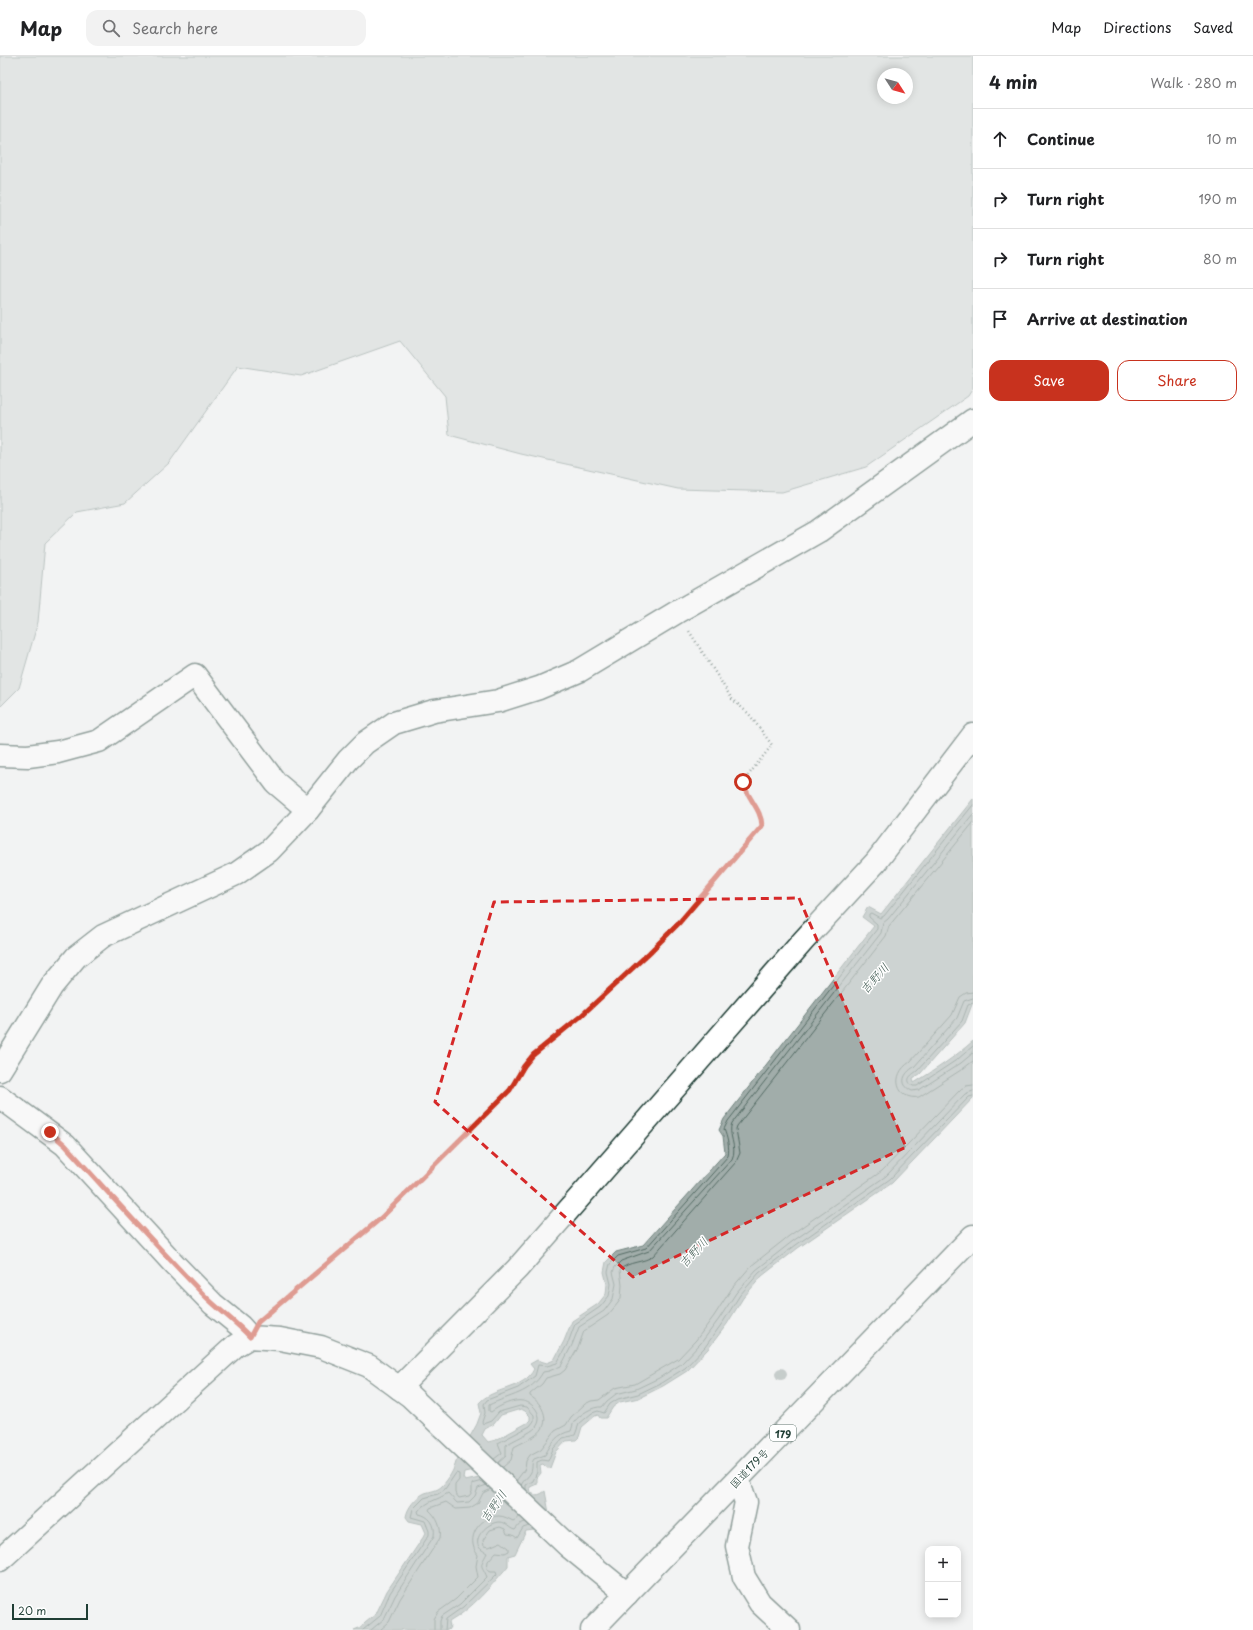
<!DOCTYPE html>
<html lang="en">
<head>
<meta charset="utf-8">
<style>
  :root { --surface:#fff; --page:#f2f2f2; --text:#202124; --muted:#757577; --line:#e0e0e0; --accent:#c8321e }
  body { margin:0; font-family:"Playpen Sans","Klee One",sans-serif; background:var(--page); color:var(--text) }
  .controls { position:absolute; right:12px; bottom:12px; display:grid; overflow:hidden; border-radius:8px; box-shadow:0 2px 10px #0003 }
  .controls button { width:36px; height:36px; display:grid; place-items:center; padding:0; border:0; border-bottom:1px solid var(--line); background:var(--surface); color:var(--text); font:20px sans-serif }
  .compass { position:absolute; left:877px; top:12px; width:36px; height:36px; border-radius:50%; background:var(--surface); box-shadow:0 2px 10px #0003; rotate:126deg }
  .scale { position:absolute; left:12px; bottom:10px; width:76px; box-sizing:border-box; padding-left:4px; border:2px solid #1f3d34; border-top:0; font-size:11px; line-height:14px; white-space:nowrap; color:#1f3d34; -webkit-text-stroke:3px #fff; paint-order:stroke }
  .stop { position:absolute; width:12px; height:12px; margin:-9px; border:3px solid #c8321e; border-radius:50%; background:#fff }
  .stop.end { background:#c8321e; border-color:#fff; box-shadow:0 1px 4px #0008 }
  .list { margin:0; padding:0; list-style:none }
  h2 { display:flex; justify-content:space-between; align-items:center; height:52px; margin:0; padding:0 16px; font-size:17px }
  h2 small { font-size:13px; font-weight:400; color:var(--muted) }
  .list li { display:grid; grid-template-columns:26px 1fr auto; gap:12px; align-items:center; box-sizing:border-box; height:60px; padding:0 16px; border-top:1px solid var(--line) }
  .list b { display:block; font-size:15px; white-space:nowrap }
  .list em { font-size:13px; font-style:normal; color:var(--muted) }
  .actions { display:flex; gap:8px; padding:12px 16px }
  .actions a { flex:1; padding:9px 0; border:1px solid var(--accent); border-radius:12px; text-align:center; font-size:14px; color:var(--accent) }
  .actions .main { background:var(--accent); color:#fff }
  .icon { flex:none; width:22px; height:22px; fill:none; stroke:currentColor; stroke-width:2; stroke-linecap:round; stroke-linejoin:round }
  .map { position:relative; flex:none; width:973px; height:1574px; overflow:hidden }
  header { display:flex; align-items:center; gap:24px; box-sizing:border-box; height:56px; padding:0 20px; background:var(--surface); border-bottom:1px solid var(--line) }
  header strong { font-size:19px }
  nav { display:flex; gap:22px; margin-inline-start:auto; font-size:14px }
  .search { width:280px; height:36px; background:var(--page); display:flex; align-items:center; gap:10px; box-sizing:border-box; padding:0 14px; border-radius:12px; color:var(--muted); font-size:15px }
  main { display:flex }
  aside { flex:1; background:var(--surface) }
  .map>svg:first-child { display:block }
  .green { fill:#ced5d3; stroke:#768984; fill-rule:evenodd }
  .water { fill:#a1adaa; stroke:#6d807b; fill-rule:evenodd }
  .lines { fill:none; stroke-linecap:round; stroke-linejoin:round }
  .shore { stroke:#536a63; stroke-width:1 }
  .minor-casing { stroke:#1f3d34; stroke-width:25 }
  .highway-casing { stroke:#1f3d34; stroke-width:25 }
  .path { stroke:#1f3d34; stroke-width:2.5; stroke-dasharray:1 3; stroke-linecap:butt }
  .minor { stroke:#fff; stroke-width:22 }
  .highway { stroke:#fff; stroke-width:22 }
  .tree { fill:#919f9c }
  .route { stroke:#c8321e; stroke-width:5 }
  .marked { fill:none; stroke:#d62828; stroke-width:3; stroke-dasharray:8 5; stroke-linejoin:round }
  .labels { text-anchor:middle; dominant-baseline:central; stroke-width:3; stroke-linejoin:round; paint-order:stroke }
  .shield { fill:#fff; stroke:#627771; stroke-width:1 }
  .shield-label { font-size:10px; font-weight:bold; fill:#1f3d34 }
  .street-label { font-size:11px; fill:#1f3d34; stroke:#fff }
  .water-label { font-size:12px; font-style:italic; fill:#465f57; stroke:#fff }
</style>
</head>
<body>
<header>
<strong>Map</strong>
<div class="search"><svg class="icon" aria-label="search" viewBox="0 0 24 24"><circle cx="10" cy="10" r="6"/><path d="M15 15l6 6"/></svg>Search here</div>
<nav><a>Map</a><a>Directions</a><a>Saved</a></nav>
</header>
<main>
<div class="map">
<svg width="973" height="1574" viewBox="0 0 973 1574">
  <rect width="100%" height="100%" fill="#f2f3f3"/>
  <filter id="ink" filterUnits="userSpaceOnUse"><feTurbulence type="fractalNoise" baseFrequency=".025" numOctaves="2"/><feDisplacementMap in="SourceGraphic" scale="8" xChannelSelector="R" yChannelSelector="G"/><feConvolveMatrix kernelMatrix="1 2 1 2 8 2 1 2 1" color-interpolation-filters="sRGB"/></filter>
  <g filter="url(#ink)">
    <path class="green" d="M0,0H973V332L968,340L866,411L782,436L678,433L521,398L449,379L445,340L400,285L301,320L238,310L169,407L125,447L77,456L45,487L38,566L19,632L0,651ZM883,18H907V42H883Z"/>
    <path class="water" d="M973,743V946L965,967L920,1018L913,1022L914,1027C935,1014 955,1001 973,985V1042L892,1127L798,1192L762,1220L743,1242L727,1268L708,1293L687,1315L663,1330L639,1342L620,1346L613,1351L606,1362H600L598,1359L595,1360L582,1371L579,1381L576,1384L566,1385L556,1396L550,1412H547L543,1408L540,1409L541,1417L537,1422V1428L530,1431L531,1437C537,1440 540,1439 545,1435L549,1457L534,1474L526,1475L515,1498L508,1500V1510C491,1530 472,1553 449,1566L450,1571L448,1574H354L359,1572L376,1558L387,1535L426,1477L422,1468L409,1465L406,1461C407,1452 416,1441 425,1437C431,1435 437,1435 442,1430C448,1424 454,1414 456,1406L477,1368L481,1357L479,1347C493,1331 524,1334 534,1313L530,1308L537,1304L547,1307L554,1304L564,1285L572,1265L598,1248L606,1238L607,1228L604,1216L606,1206L616,1196L643,1189L725,1097L723,1080L719,1074L724,1063L874,870L862,861L868,851L881,858ZM521,1353L525,1355L530,1360V1364L527,1367L496,1384L488,1386L482,1379L485,1373L494,1368L501,1359ZM474,1414L484,1421L465,1425L463,1422L464,1416Z"/>
    <g class="lines">
      <g class="shore">
        <path d="M973,936L966,937L960,941L952,959L910,1006C889,1019 897,1045 919,1041L964,1012L973,1005"/>
        <path d="M973,942L964,945L957,962L914,1011C904,1017 898,1028 912,1035L919,1034L961,1007L973,997"/>
        <path d="M973,947L968,949L962,965L917,1015C911,1019 904,1024 913,1030H917L958,1003L973,990"/>
        <path d="M494,1403L502,1397L498,1387L530,1370L534,1365V1359L527,1351L520,1350L499,1356L491,1365L483,1368L482,1366L485,1357L484,1348L487,1344L518,1332L535,1320L538,1309L547,1310L557,1307L568,1287L575,1268L600,1251L609,1240L611,1228L608,1216L610,1208L618,1200L646,1192L728,1100C730,1092 727,1081 724,1073L728,1065L877,873V868L869,861V858L871,857L880,862L884,860L973,749"/>
        <path d="M498,1407L506,1400V1389C513,1384 531,1377 536,1371C544,1361 535,1347 523,1345C513,1343 499,1350 491,1356L489,1355V1349C509,1339 531,1338 543,1316L549,1315L561,1310L572,1289L579,1271L604,1255L613,1243L616,1228L613,1216L615,1211L621,1205L649,1195L732,1103C738,1091 727,1078 732,1067L881,877L883,867L888,863L973,758"/>
        <path d="M503,1411L511,1404L514,1391C521,1387 529,1384 536,1379C552,1368 544,1348 530,1340V1338L542,1328L546,1322L560,1318L565,1314L578,1292L584,1275L608,1259L618,1247L621,1242L622,1229L620,1214C628,1205 644,1207 653,1200L736,1106L740,1097L736,1073L737,1070L886,880L889,870L973,767"/>
        <path d="M516,1425L525,1413L526,1405L530,1399L541,1393L555,1375L566,1369L571,1361L585,1348L591,1345L599,1344L615,1332L635,1328L642,1324L678,1303L696,1284L714,1260L732,1232L751,1210L789,1180L882,1115L961,1033L966,1030L973,1029"/>
        <path d="M521,1429C524,1423 529,1421 531,1416C533,1411 531,1407 534,1403L545,1399C552,1386 557,1378 571,1375C572,1372 573,1368 574,1366C580,1358 593,1350 602,1351L607,1345L616,1338L636,1333L659,1322L681,1308L701,1287L719,1263L736,1237L756,1214L793,1185L886,1120L965,1038L973,1035"/>
        <path d="M526,1434V1429L533,1425L537,1416V1406L542,1404L548,1405L553,1393L563,1382L575,1379L579,1368L592,1357L598,1355L604,1357L610,1348L618,1343L638,1338L661,1327L685,1312L705,1291L723,1266L740,1239L759,1217L796,1189L890,1123L969,1041L973,1040"/>
        <path d="M363,1574L380,1560L390,1537L429,1479V1475L425,1465L411,1461L413,1453L424,1442L438,1438L445,1433L456,1417L459,1418V1424L455,1429V1437L459,1442L469,1440L472,1436V1428L483,1425"/>
        <path d="M371,1574L384,1563L395,1540L434,1480C436,1468 429,1460 419,1458L418,1455C429,1444 436,1445 448,1437L457,1447L469,1446L475,1440L478,1432L487,1429"/>
        <path d="M380,1574L389,1566L400,1543L440,1482C442,1472 437,1461 429,1454L430,1452L446,1446L456,1453L470,1452L478,1447L483,1437L491,1433"/>
        <path d="M434,1574V1563L438,1556L456,1543L478,1521L476,1510L478,1499C464,1482 480,1460 499,1460C504,1460 509,1463 513,1465L520,1461"/>
        <path d="M440,1574V1565L442,1560L460,1548L487,1521C481,1507 479,1512 487,1497C484,1495 480,1494 478,1489C475,1479 489,1466 499,1466C506,1466 509,1473 515,1474L520,1468L525,1466"/>
        <path d="M445,1574L446,1563L463,1551L497,1518L496,1515H491L487,1513L488,1505L496,1496L505,1497L509,1495V1492L501,1486L489,1491L484,1490L483,1484L490,1474L500,1471L505,1473L507,1478L513,1479L517,1482L523,1472L529,1470"/>
      </g>
      <defs>
        <g id="minor">
          <path d="M0,699L28,700L58,696L99,685L195,619L276,727L308,754"/>
          <path d="M0,1014L52,930L76,901L103,880L236,818L269,795L308,754L348,704L365,687L394,667L434,655L498,645L539,632L579,615L677,556L819,475L973,364"/>
          <path d="M0,1041L65,1089L175,1209L213,1248L240,1270L250,1281"/>
          <path d="M399,1332L517,1213L804,884L876,806L973,679"/>
          <path d="M738,1424L746,1446L737,1490L744,1521L760,1547L789,1574"/>
          <path d="M0,1504L235,1290L250,1281L280,1283L321,1291L369,1310L410,1340L568,1490L627,1538"/>
        </g>
        <path id="highway" d="M592,1574L973,1180"/>
      </defs>
      <use href="#minor" class="minor-casing"/>
      <use href="#highway" class="highway-casing"/>
      <path class="path" d="M268,1257L381,1162L510,1034L524,1010L533,999L581,960L649,897L678,868L762,770C762,754 747,741 743,726L772,689L749,658L732,643L689,575"/>
      <use href="#minor" class="minor"/>
      <use href="#highway" class="highway"/>
    </g>
    <circle class="tree" cx="781" cy="1318" r="6"/>
  </g>
  <g class="lines" filter="url(#ink)">
    <path class="route" d="M50,1076L65,1089C111,1140 157,1191 205,1240C219,1254 236,1266 250,1281L258,1266L381,1162L510,1034L524,1010L533,999L581,960L649,897L678,868L762,770C762,754 747,742 743,726"/>
  </g>
  <path d="M0 0H973V1574H0ZM799,842L906,1091L633,1221L435,1046L494,846Z" fill="#f2f3f3" fill-opacity=".55" fill-rule="evenodd"/>
  <path class="marked" d="M799,842L906,1091L633,1221L435,1046L494,846Z"/>
  <g class="labels">
    <rect class="shield" x="770" y="1369" width="26" height="16" rx="3"/>
    <g class="shield-label">
      <text x="783" y="1377">179</text>
    </g>
    <g class="street-label">
      <text transform="translate(749 1412) rotate(-46)">国道179号</text>
    </g>
    <g class="water-label">
      <text transform="translate(874 922) rotate(-48)">吉野川</text>
      <text transform="translate(693 1196) rotate(-47)">吉野川</text>
      <text transform="translate(493 1450) rotate(-55)">吉野川</text>
    </g>
  </g>
</svg>
<div class="controls">
<button>+</button>
<button>−</button>
</div>
<svg class="compass" viewBox="-18 -18 36 36"><path d="M0-13l5 13h-10z" fill="#e53935"/><path d="M0 13l5-13h-10z" fill="#757577"/></svg>
<div class="scale">20 m</div>
<div class="stop" style="left:743px;top:726px"></div>
<div class="stop end" style="left:50px;top:1076px"></div>
</div>
<aside>
<h2>4 min<small>Walk · 280 m</small></h2>
<ul class="list">
<li><svg class="icon" aria-label="ahead" viewBox="0 0 24 24"><path d="M12 20V5M6 11l6-6 6 6"/></svg><div><b>Continue</b></div><em>10 m</em></li>
<li><svg class="icon" aria-label="right" viewBox="0 0 24 24"><path d="M7 20v-9h11M14 6l5 5-5 5"/></svg><div><b>Turn right</b></div><em>190 m</em></li>
<li><svg class="icon" aria-label="right" viewBox="0 0 24 24"><path d="M7 20v-9h11M14 6l5 5-5 5"/></svg><div><b>Turn right</b></div><em>80 m</em></li>
<li><svg class="icon" aria-label="arrive" viewBox="0 0 24 24"><path d="M6 21V4h12l-3 4 3 4H6"/></svg><div><b>Arrive at destination</b></div></li>
</ul>
<div class="actions"><a class="main">Save</a><a>Share</a></div>
</aside>
</main>
</body>
</html>
